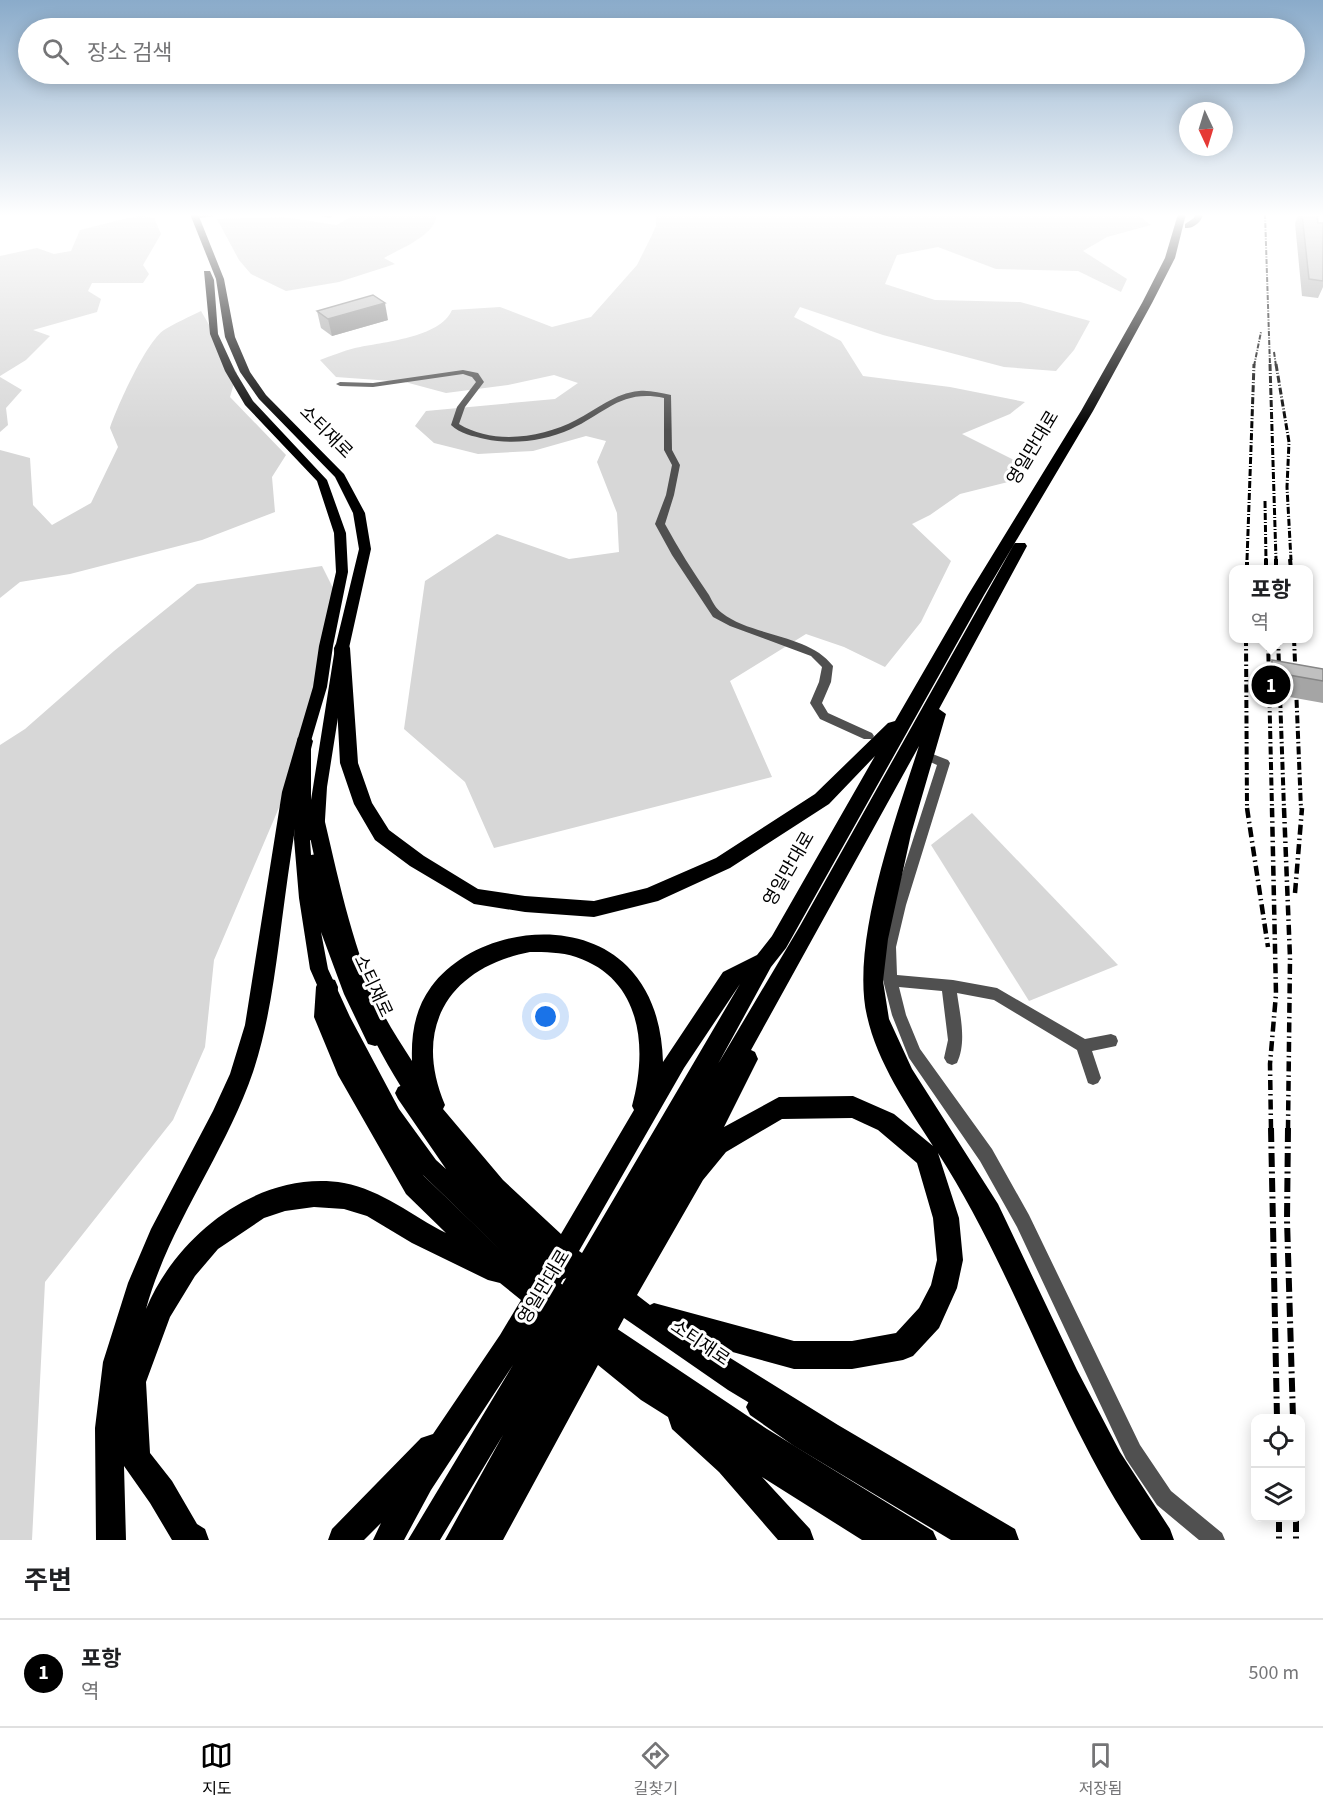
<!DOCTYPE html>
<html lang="ko">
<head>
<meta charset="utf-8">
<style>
  :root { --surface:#fff; --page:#f6f6f6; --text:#202124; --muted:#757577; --line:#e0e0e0; --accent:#000 }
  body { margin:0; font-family:"Source Sans 3","Noto Sans KR",sans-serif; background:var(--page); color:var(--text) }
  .controls { position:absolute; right:18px; bottom:18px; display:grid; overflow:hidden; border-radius:12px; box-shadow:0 3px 15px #0003 }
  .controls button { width:54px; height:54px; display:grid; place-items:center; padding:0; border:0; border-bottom:2px solid var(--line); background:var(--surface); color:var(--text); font:30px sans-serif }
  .compass { position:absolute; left:1179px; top:102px; width:54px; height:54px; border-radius:50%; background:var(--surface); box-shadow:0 3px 15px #0003; rotate:176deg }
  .you { position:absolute; left:546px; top:1017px; width:21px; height:21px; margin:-15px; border:4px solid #fff; border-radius:50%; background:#1a73e8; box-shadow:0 0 0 9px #1a73e833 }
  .badge { display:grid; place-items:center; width:39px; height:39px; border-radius:50%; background:var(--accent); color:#fff; font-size:20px; font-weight:700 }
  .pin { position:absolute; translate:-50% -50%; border:3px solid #fff; box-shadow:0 2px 6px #0006 }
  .popup { position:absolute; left:1229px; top:565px; width:84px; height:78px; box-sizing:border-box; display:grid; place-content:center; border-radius:12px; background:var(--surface); filter:drop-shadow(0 2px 4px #0005); font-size:20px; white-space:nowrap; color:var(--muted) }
  .popup b { font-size:22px; color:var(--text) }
  .popup::after { content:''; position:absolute; left:50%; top:100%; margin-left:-12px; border:12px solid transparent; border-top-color:var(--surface) }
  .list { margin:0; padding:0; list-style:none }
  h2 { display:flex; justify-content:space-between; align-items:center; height:78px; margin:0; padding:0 24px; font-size:26px }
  h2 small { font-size:20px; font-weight:400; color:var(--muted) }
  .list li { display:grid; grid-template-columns:39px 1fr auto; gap:18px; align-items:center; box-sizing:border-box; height:108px; padding:0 24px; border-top:2px solid var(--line) }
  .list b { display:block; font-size:22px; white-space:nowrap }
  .list p { margin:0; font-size:20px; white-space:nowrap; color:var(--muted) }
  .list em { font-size:20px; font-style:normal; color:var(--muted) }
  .icon { flex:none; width:33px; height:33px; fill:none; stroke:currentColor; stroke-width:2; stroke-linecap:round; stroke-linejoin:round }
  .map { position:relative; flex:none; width:1323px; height:1540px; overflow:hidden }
  .search { position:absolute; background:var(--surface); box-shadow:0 3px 15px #0003; left:18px; right:18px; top:18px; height:66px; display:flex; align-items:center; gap:15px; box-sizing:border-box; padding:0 21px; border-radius:33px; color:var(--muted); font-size:22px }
  .sheet { height:186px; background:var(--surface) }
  nav { display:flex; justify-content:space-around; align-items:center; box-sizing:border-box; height:84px; border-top:2px solid var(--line); background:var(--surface); font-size:16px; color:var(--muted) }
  nav a { display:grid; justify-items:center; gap:3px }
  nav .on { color:var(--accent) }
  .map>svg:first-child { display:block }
  .green { fill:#d7d7d7 }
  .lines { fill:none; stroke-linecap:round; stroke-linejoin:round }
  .street { fill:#505050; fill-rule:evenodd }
  .primary { fill:#000; fill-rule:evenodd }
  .highway { fill:#000; fill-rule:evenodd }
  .rail-far4 { stroke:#000; stroke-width:2; stroke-dasharray:5 1.5 1 1.5; stroke-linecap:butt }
  .rail-far3 { stroke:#000; stroke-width:3; stroke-dasharray:7 2 1 2; stroke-linecap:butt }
  .rail-far2 { stroke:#000; stroke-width:4; stroke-dasharray:8 3 1.5 3; stroke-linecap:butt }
  .rail-far1 { stroke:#000; stroke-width:4.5; stroke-dasharray:10 4 1.5 4; stroke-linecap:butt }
  .rail { stroke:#000; stroke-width:6; stroke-dasharray:14 4.5 2 4.5; stroke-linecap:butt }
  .wall { fill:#a5a5a5 }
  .shaded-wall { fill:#868686 }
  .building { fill:#c0c0c0; stroke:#868686; stroke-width:1.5 }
  .labels { text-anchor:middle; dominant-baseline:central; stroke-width:6; stroke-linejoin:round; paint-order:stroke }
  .street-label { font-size:18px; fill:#000; stroke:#fff }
</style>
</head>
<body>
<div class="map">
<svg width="1323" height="1540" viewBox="0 0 1323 1540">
  <rect width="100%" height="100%" fill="#fff"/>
  <g class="green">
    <path d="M355,214H437C435,236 401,248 384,258L395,264L339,282L286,291L251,274L239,260L217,219L283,217L337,225Z"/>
    <path d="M656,214H1136L1151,225L1107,237L1083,251L1127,279L1121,292L1078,271L996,269L938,247L897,255L885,284L935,300L1020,302L1090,321L1074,350L1056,371L1004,367L883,335L800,307L794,317L841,341L863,376L950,387L1025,402L1010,414L962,434L1014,460L1016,480L960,494L930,515L912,524L951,561L921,622L885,667L844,647L806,634L730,681L772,777L494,848L465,782L404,729L425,581L497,534L569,559L619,552L617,513L597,462L606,441L586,436L533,451L478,454L434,443L415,426L426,411L555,399L578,383L554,375L508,385L446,393L405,382L336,377L320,360C331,356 343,351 355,348C382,342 440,338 452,310L500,307L552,327L591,317L637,265L651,237L656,226Z"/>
    <path d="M140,215L154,218L161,234L143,265L149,274L143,283H92L88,291L101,299L97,312L33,330L50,336L26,360L0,376V256L37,248L54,254L71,251L80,230Z"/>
    <path d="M201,311L237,373L230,397L286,455L272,477L275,512L202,540L70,574L20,582L0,598V450L30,458L33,505L52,525L91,503L118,447L110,428C117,407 146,342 164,330C175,323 189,317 201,311Z"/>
    <path d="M0,377L22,390L6,408L8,425L0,432Z"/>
    <path d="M322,566L334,590L318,700L295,770L214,960L205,1047L173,1120L45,1282L32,1540H0V745L25,729L114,651L197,584Z"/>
    <path d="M972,813L1118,965L1029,1001L931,845Z"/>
  </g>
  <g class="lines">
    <g class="street">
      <path d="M205,214H226L194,219L191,217Z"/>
      <path d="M463,370L478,373L484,382L465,407L459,424C493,445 542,438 576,420C596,410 615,393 639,391C650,390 660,393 671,395L672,450L680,465L674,495L665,524C678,548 693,572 709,595C712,601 716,609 722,613C753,637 809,634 833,666L831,682L822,703L828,713L872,733L874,736L872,739H864L820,719L810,703L819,682L822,667L811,656L730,626L713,617L672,555L655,524L666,495L672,465L664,450V398C621,389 606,413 571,429C544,441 513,445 485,439C473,436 460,434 451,425L457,407L476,382L472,377L463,374L373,387L340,386L336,384L340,382L373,383Z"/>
      <path d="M930,753L948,760L950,763L906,905L896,947L897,975L953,980L997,988L1085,1039L1111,1034L1116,1036L1118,1041L1116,1046L1092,1051L1101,1078L1098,1083L1093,1085L1088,1083L1077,1050L994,1000L957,993C960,1015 967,1042 957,1063L952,1065L947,1063L944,1058L948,1040L942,991L899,987L906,1015L920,1049L992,1149L1029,1215L1140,1445L1171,1491L1222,1533L1225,1540H1199L1157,1505L1126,1459L1017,1227L980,1161L909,1058L892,1015L883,980L882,947L892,905L937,765L926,760L924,757Z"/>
    </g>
    <g class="primary">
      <path d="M190,214H198L224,279L235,337L250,372L266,395L344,474L365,513L371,549L349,648L327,787L324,836L322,840L316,842L310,840L311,855L317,854L323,856L325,860C331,906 341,951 361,993C368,1008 377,1023 384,1038L382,1044L375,1046L368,1044L344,994L321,932L328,969L350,1017L399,1109L436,1160L446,1169L398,1099L395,1093L398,1087L405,1084L412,1087C455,1154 506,1211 569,1261L572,1269L569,1277L561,1280L548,1273L580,1299L583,1307L580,1315L572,1318L564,1315L538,1295L497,1247L422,1174L385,1123L336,1028L310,969L299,898L294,839L297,741L313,687L319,646L336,572L334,533L317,481L245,405L225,371L210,334L204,271H210L214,280L218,334L235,371L253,401L327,480L346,533L348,572L333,646L327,687L311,741V800L335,648L359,549L353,513L335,477L259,399L240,372L225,337L216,279Z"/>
      <path d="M598,1316L767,1429L933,1531L937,1540H900L709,1419L590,1335L587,1327L590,1319Z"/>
      <path d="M758,1395L984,1531L988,1540H951L794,1446L750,1415L746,1407L750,1399Z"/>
    </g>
    <g class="highway">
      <path d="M1178,214H1186L1175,258L1152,303L1093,411L984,595L786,948L771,967L718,1064L800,926L1013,546L1015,543H1025L1027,546L939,709L946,714L911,834L888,939L883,981L889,1019L912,1069L998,1204L1077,1370L1120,1452L1170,1529L1174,1540H1141C1058,1418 1017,1276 938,1153L959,1218L963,1260L957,1288L939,1328L913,1356L903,1360L852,1369H794L711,1346L838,1425L1015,1529L1019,1540H975L728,1390L624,1318L612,1340L661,1380L901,1529L905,1540H862L762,1477L810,1529L814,1540H778L719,1472L672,1429L668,1417L641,1400L598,1365L503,1540H445L503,1435L440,1540H408L513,1365L431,1490L404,1540H373L381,1523L364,1540H328L332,1529L421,1438L433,1434L500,1335L521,1300L500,1283L488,1280L412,1243L367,1216L344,1209L314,1207L285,1211L264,1218L218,1249L195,1276L170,1317L146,1382L150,1453L172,1481L197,1524L205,1529L209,1540H172L150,1503L124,1466L126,1540H96L95,1428L103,1362L128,1283L151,1229L213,1111L230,1074L245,1025L282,792L298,737H310L313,741C296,808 288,875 279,943C273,987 267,1030 253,1072C225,1154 169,1225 146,1309C177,1234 260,1169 344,1183C382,1190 412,1216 446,1233L406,1194L338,1075L314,1017L316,987L319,980L327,978L335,980L338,987L336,1017L355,1062L424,1176L504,1253L535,1277L547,1257C526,1237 503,1218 484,1197C432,1138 385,1071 355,998C332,942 319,881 307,822L309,817L316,815L323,817L325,822C340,886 354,953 383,1013C391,1029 402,1045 412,1061C411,1034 415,1009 431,987C473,930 575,914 627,966C653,992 662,1027 663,1062L723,972L757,955L772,936L875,756L829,804L730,868L658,901L594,917L525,912L474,904L410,866L375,840L354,804L340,763L334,648L336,644H348L350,648L358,763L372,803L389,830L424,856L478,889L525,896L594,901L647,888L716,858L815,794L888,723L895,721L968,595L1081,411L1142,303L1165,258ZM919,746C896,818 850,943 867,1016C877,1062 908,1107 933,1146L894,1114L853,1096L779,1097L724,1127L758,1059L755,1052L751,1050ZM530,952C545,952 561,952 576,957C642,979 648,1048 632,1106L634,1110L561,1234L503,1180L443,1109L445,1105C412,1027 449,968 530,952ZM740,984L582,1253L579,1251L684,1068ZM852,1118L878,1130L917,1163L933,1218L937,1260L931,1285L919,1308L896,1333L852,1341H794L654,1303L650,1305L637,1295L703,1180L726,1152L782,1119ZM566,1274L568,1275L556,1295L555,1294Z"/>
      <path d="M1195,214H1203C1202,222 1193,229 1185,228V224L1194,218Z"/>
    </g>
    <g class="rail-far4">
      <path d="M1265,214L1270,366"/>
      <path d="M1274,352L1276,366"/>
      <path d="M1254,366L1261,332"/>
    </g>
    <g class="rail-far3">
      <path d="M1270,364L1276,560"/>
      <path d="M1276,364L1289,442L1287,487L1291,560"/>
      <path d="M1265,501L1266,560"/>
      <path d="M1247,560L1254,364"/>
    </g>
    <g class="rail-far2">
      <path d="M1266,559V570"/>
      <path d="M1276,559V570"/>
      <path d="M1290,559L1291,570"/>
      <path d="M1247,570V559"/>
      <path d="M1246,638L1247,809"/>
      <path d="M1268,638L1272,809"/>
      <path d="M1278,638L1284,809"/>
      <path d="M1294,638L1301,809"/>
    </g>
    <g class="rail-far1">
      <path d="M1247,808L1268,947"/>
      <path d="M1284,808L1290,958L1288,1129"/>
      <path d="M1295,893L1302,808"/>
      <path d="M1271,1129L1270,1064L1276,994L1272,808"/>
    </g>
    <g class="rail">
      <path d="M1271,1128L1277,1418"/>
      <path d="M1288,1128L1287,1220L1293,1418"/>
      <path d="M1279,1518V1540"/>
      <path d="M1296,1518V1540"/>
    </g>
  </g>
  <g class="wall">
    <path d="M315,214H335L330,218L316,215Z"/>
    <path d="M1299,214H1317L1318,223H1323V287L1318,298L1302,296L1295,223Z"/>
    <path d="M317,311L388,320L332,336L321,328Z"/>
    <path d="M1272,660L1323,669V703L1261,692V680Z"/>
  </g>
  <g class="shaded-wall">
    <path d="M329,214H335L330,218Z"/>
    <path d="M385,303L388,320L332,336L328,319Z"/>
  </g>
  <g class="building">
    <path d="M1302,214H1317L1318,223H1323V281L1309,279Z"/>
    <path d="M373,295L385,303L328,319L317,311Z"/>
    <path d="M1272,660L1323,669V681L1272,672Z"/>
  </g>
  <linearGradient id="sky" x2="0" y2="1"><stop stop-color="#8aabca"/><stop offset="0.5" stop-color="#fff"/><stop offset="1" stop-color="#fff" stop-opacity="0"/></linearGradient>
  <rect width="1323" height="430" fill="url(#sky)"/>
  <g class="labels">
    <g class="street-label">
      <text transform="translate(326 432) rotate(45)">소티재로</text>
      <text transform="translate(1033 448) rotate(-59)">영일만대로</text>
      <text transform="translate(789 869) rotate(-60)">영일만대로</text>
      <text transform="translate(373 986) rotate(65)">소티재로</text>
      <text transform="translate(544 1287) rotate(-59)">영일만대로</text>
      <text transform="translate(700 1343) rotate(34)">소티재로</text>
    </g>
  </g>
</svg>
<div class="controls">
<button><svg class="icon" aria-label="locate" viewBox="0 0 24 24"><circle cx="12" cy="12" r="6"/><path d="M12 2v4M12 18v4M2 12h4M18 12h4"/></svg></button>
<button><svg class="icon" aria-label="layers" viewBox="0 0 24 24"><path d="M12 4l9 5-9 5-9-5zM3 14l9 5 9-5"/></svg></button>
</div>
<svg class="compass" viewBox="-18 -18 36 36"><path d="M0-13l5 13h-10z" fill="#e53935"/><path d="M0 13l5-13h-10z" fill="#757577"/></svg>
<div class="you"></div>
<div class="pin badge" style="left:1271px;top:685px">1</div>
<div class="popup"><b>포항</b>역</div>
<div class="search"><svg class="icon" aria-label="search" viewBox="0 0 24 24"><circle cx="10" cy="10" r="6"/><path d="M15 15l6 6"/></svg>장소 검색</div>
</div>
<section class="sheet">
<h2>주변<small></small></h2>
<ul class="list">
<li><span class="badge">1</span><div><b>포항</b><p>역</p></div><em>500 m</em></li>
</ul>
</section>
<nav>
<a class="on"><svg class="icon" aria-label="map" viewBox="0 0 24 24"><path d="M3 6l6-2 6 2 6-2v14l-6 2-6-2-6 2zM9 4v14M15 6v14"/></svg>지도</a>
<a><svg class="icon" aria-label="directions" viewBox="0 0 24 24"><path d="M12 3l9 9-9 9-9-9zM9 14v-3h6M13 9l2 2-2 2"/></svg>길찾기</a>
<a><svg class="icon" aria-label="saved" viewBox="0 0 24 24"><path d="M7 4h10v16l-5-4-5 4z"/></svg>저장됨</a>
</nav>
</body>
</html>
